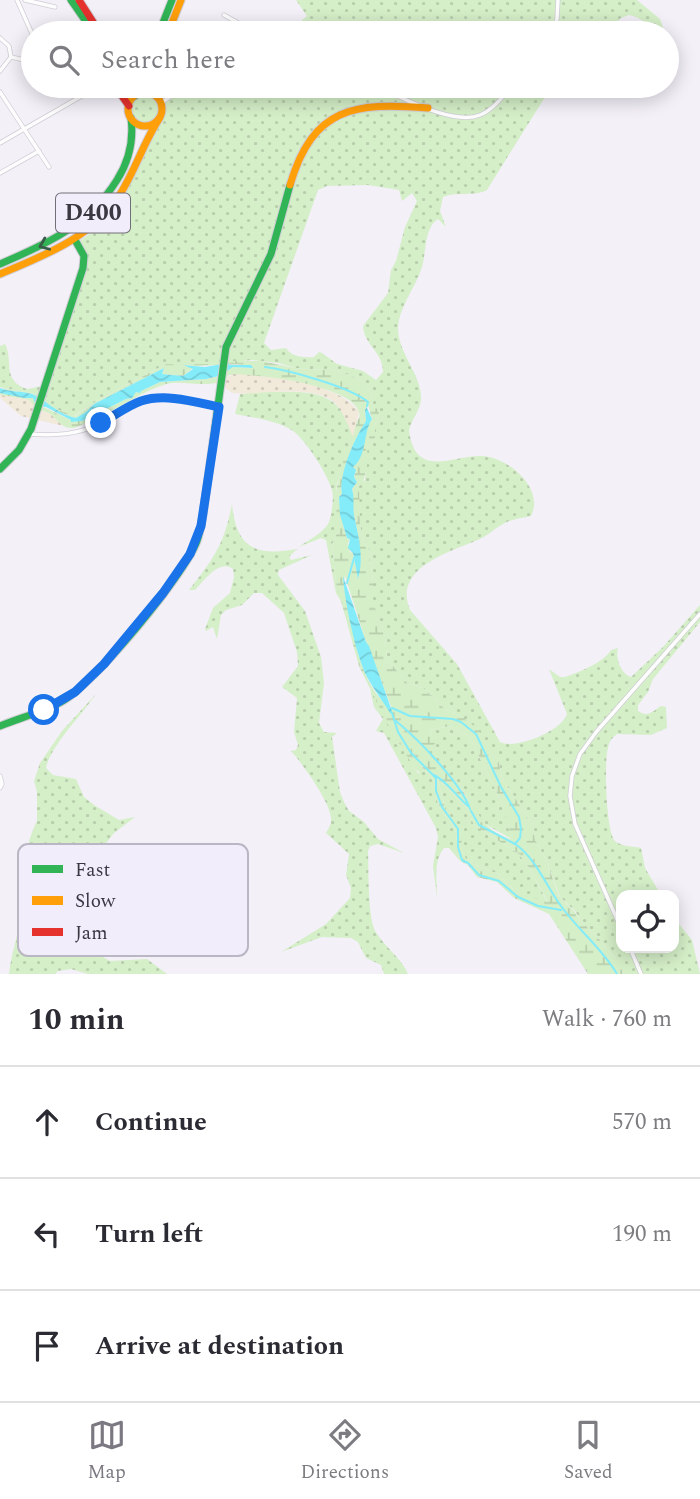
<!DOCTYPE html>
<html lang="en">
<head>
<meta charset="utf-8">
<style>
  :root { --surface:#fff; --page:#f7f7f7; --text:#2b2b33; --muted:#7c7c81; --line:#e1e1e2; --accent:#7b7881 }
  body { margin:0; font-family:Spectral,serif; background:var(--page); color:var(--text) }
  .controls { position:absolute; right:21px; bottom:21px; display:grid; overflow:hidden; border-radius:14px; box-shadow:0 4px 18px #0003 }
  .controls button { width:63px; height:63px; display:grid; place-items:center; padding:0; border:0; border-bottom:2px solid var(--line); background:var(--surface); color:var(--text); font:35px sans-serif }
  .stop { position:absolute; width:21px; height:21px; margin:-16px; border:5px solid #1a73e8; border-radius:50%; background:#fff }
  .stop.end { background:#1a73e8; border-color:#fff; box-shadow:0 2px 7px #0008 }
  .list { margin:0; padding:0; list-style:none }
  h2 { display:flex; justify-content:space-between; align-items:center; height:91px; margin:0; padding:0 28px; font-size:30px }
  h2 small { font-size:23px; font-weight:400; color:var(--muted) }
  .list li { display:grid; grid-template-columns:46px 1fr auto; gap:21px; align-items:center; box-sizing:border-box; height:112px; padding:0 28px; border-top:2px solid var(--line) }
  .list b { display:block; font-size:26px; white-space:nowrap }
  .list em { font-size:23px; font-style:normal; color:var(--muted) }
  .icon { flex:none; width:38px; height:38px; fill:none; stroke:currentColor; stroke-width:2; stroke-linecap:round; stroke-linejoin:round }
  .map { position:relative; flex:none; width:700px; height:974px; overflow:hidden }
  .search { position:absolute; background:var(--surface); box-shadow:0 4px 18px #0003; left:21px; right:21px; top:21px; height:77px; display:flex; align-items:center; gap:18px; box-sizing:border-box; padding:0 24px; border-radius:38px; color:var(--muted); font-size:26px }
  .sheet { height:427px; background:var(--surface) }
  nav { display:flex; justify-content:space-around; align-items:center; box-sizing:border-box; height:98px; border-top:2px solid var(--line); background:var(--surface); font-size:19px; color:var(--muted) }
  nav a { display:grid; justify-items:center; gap:4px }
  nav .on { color:var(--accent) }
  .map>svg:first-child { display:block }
  .grass { fill:url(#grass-dots); fill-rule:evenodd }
  .wetland { fill:url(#wetland-marsh); fill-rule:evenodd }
  .sand { fill:url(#sand-dots) }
  .water { fill:url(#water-waves) }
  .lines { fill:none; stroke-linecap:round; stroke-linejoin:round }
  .stream { stroke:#84ecf9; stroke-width:2 }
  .street-casing { stroke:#d0cdd5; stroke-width:5 }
  .fast-casing { stroke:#d0cdd5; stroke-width:9 }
  .slow-casing { stroke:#d0cdd5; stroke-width:9 }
  .jam-casing { stroke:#d0cdd5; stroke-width:9 }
  .street { stroke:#fdfdfe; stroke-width:3.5 }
  .fast { stroke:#30b455; stroke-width:7 }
  .slow { stroke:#ff9f0a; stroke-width:7 }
  .jam { stroke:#e5322d; stroke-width:7 }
  .oneway { stroke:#385c47 }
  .route { stroke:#1a73e8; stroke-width:9 }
  .labels { text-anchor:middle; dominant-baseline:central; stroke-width:5; stroke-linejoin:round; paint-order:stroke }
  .shield { fill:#f2edfb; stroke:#726e79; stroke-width:2 }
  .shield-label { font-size:23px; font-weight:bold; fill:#3b3741 }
  .key { fill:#f2edfb; stroke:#bbb6c3; stroke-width:2 }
  .key-label { font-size:19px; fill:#3b3741 }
</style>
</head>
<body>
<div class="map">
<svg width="700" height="974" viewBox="0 0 700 974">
  <defs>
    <pattern id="grass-dots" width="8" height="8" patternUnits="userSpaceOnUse" patternTransform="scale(1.75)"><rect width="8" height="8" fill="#d5efc8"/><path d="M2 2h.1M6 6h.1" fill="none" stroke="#b8cead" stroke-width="1.8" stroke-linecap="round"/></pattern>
    <pattern id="wetland-marsh" width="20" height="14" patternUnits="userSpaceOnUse" patternTransform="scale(1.75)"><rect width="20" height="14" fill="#d5efc8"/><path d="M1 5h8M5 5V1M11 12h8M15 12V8" fill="none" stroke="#b8cead"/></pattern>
    <pattern id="sand-dots" width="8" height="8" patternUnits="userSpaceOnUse" patternTransform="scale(1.75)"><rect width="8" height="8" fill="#f1eada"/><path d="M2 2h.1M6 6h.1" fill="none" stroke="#d0c9bc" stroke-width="1.8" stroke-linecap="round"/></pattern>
    <pattern id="water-waves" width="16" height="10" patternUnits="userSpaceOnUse" patternTransform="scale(1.75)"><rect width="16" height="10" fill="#84ecf9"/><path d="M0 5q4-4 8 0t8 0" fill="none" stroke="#73cbd7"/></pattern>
  </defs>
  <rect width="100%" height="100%" fill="#f3f0f8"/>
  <g class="grass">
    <path d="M296,0H637L660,19L665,33C653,31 643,17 629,15L621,18L606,33H287L307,16Z"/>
    <path d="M162,86H556L545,97L487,190C474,197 457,191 443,197L440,211L446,227L438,219C425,227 426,250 423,263C418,285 399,305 398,328C398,354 423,376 421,400C420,410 412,419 409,430C415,481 454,454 483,456C509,458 545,489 531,516C523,518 512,519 505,523C496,527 490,534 482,538C454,551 392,566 410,610L457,664L500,742C515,750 562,731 567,714L549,669L560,677H565C579,672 603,663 611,650L618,648C615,658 621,674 631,677L663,647L700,605V622L653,679L648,692L638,705V711C648,718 653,711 661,706L666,707L667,728L651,735L617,734C612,738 609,741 608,748C604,761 606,832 615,841C622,847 632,846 641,848L645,868L661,895H621V948H674V918L692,940L700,974H624L615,958L599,939L581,921L575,911L560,897L546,860L535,840L533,826L502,778L499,763L481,736L462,717L445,709L423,688L408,684L387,659L385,637L372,602L373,580L368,547L363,543L360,525L358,493L359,486L365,480L367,448L375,438V425L379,414L377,409L372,407C375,380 349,375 328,368L325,370L295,368L278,363L252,360L209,364H166L98,400L74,416L53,408L36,394L0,387V346L5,344C14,361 1,380 27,389L42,386L84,260L77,243L95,230L110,215L131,183L145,149L164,116ZM368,185L399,190L402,201L412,193L417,201L405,227L396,261L391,270L388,293L363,326C364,345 383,352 383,372L376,380L363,371L337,364L322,353L319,352L314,357C305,358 291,357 286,348L271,350L264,343L318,190L327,186Z"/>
    <circle cx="146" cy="109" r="14"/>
    <path d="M260,392C290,393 332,384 346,420C348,424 352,431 352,435C353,449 337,473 336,492C335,506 342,533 332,544L336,582L342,603L336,593L326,540L321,538L299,547C308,540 324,533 329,522C332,514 334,498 332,490C328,475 305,439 293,431C276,420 254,418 235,414L240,394Z"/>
    <path d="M232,504C236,547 255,557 297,549L289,557L291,560L312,555L279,570L278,575L305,611L321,657L324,683L319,723L324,732L337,733L332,737L340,792L344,802L349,811L364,822L378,839L404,853L378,844L370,846L368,851C369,870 367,921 377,934C387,949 401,958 408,974H384L381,965L366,958L358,942L351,938L322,937L281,952L326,924L350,898L351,888L346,875L349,854L326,833C328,829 332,824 331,818C330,802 302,763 291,751L296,750L298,745L294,732L297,698L282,687L298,666L297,652L284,613L262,593H254L242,605L226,610L221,615L217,639L213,627L206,631L205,629L213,608L230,593L234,577L233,569C219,559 205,580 195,590H189C214,558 224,545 232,504Z"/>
    <path d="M370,689L415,769L419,774L420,765L433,779C436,788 435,796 439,806C442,814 455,822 456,834C458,844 456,849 460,861L449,848H444C433,862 437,880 437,898L433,866L438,837L436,828L384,733L376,731L383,719L374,707Z"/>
    <path d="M96,694C82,715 51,745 46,768L53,775L76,779L84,797L94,805L119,820L135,817L114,833L100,851L102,867L116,872L114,877L117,917L126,927L129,940C123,948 112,947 103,945L101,956L110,961L147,959L167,974H88L71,969L58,971L55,974H9C11,956 17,938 20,921C21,914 18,912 19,905C21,879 25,844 37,821V792L34,781L40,763L62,731Z"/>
    <path d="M450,726L469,736L502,803L512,839L483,823L464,792L429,752L433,738L430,730Z"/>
    <path d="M438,779L467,808L474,825L519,854L529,868L548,903L517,893L498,874L476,865L466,859L461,849V833L445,809Z"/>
  </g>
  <path class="wetland" d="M232,361H261L295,368L324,370L328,368C349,375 375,380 372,407L378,409L379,414L375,425V438L367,448L368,461L363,483L359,486L360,525L363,543L368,547L373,580V602L385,637L387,659L408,684L423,688L445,709L462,717L478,729L499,763L502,778L533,826L535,840L546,860L559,896L574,911L581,921L599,939L618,962L624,974H588L549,914L514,898L497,882L477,877L468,865L460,861C456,850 458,844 456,834C455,822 442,814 439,806C435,796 436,788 433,779L421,766L422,774L415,769L388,725L359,666L336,583L332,544C342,534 333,503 337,487C339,477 341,466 345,456C346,454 349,449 350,447C351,441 352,433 354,427C356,421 361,419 359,412C351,384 254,375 229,375C214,392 186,379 166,384C140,392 118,410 93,419C86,422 80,427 73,428C62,429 58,420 51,415C42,408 37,413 29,400L0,395L1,392L24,398H33L35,403L71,420L72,422L84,420L126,399H129L136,392L141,393V391L160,382L206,379L217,377L227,369L234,367L251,368V366C229,362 206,368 183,365L193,368L183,376L162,374L164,368L94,404L86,412L76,418C54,413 47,399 31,394C20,391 8,392 0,387L36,394L53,408L75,416L98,400L166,364H209ZM368,405L372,419C362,432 366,456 353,467L356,471L354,477L357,482L352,489C354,499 352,509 355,520C359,540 363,557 358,578L353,553L350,552L348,543L350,539L347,538L341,518L339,497L342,494C339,474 355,438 366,421L365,410ZM345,576L366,642L392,709C361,688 354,637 347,602C346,593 342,585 345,576ZM450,726L469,736L502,803L511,839C482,829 482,817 465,794C454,779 442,765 429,752L435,743L430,730ZM438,779L467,808L474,825L519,854L529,868L548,902L517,893L498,874L476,865L466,859L461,849L462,836L459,828L445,809Z"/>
  <g class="sand">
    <path d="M234,374C267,376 339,382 359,412L353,437C348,425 344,413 335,403C314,383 259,396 232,393L224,387L214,383Z"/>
    <path d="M0,395L30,400L34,408L49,413L63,426L21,416L0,398Z"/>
  </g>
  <g class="water">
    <path d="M228,363L230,365H251L253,368L233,367L219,376L206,379L160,382L141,391L140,393L136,392L132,398L126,399L82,421L71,422V420L46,407L36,406L33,398H24L0,393V388C10,392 21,391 32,394C47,400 55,413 76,418L86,412L94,404L164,368L162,374L183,376L193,369L183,365L205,367Z"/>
    <path d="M368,404L367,408L372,419C363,432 367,457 353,467L356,470L354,477L357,482L352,489C355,498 352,509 355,520C359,539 364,558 358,579L353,553L348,548L350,539L347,538L340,515L339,497L342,494C338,475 355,437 366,421L365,410Z"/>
    <path d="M343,576L366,642L369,646L393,714L390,713C383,701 374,690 367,677C356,656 344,599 343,576Z"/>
  </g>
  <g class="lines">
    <g class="stream">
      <path d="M265,367C289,370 350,387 368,402L367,406"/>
      <path d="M347,583L354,558"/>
      <path d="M392,708L410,716L453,719L461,722L476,734L501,787L519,817L521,829L520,838L515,844C536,858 546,886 561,906C578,930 602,948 617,974"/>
      <path d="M392,713L398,732L411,753L436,778V791L442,807L458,829V847L462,860L468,863L479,875L499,881L518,897L538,906L561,910"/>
      <path d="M396,721C418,739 461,783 470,809"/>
      <path d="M434,775C448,782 456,796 468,806"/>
      <path d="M471,811L479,825L515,844"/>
    </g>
    <defs>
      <g id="street">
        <path d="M17,0L33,36"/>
        <path d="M25,0L55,7"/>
        <path d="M224,15L249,29L247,33"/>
        <path d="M249,29L264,33"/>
        <path d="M552,33L557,19L558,0"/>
        <path d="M0,38L9,46L11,57"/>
        <path d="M11,57L33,62"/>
        <path d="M0,71L11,57"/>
        <path d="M376,86C401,97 453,126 480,115C493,110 503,96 512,86"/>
        <path d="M0,92L49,167"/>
        <path d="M161,103L185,86"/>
        <path d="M0,143L99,86"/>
        <path d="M0,173L39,151"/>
        <path d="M28,434C55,436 79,435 103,422C117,415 130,403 146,400C169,396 194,402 217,407"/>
        <path d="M0,776L2,784L0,788"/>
        <path d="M621,928L575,824L570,796L572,776L580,754L597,731L700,614"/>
        <path d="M630,948L641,974"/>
      </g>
      <g id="fast">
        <path d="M71,0L94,33"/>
        <path d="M159,33L172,0"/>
        <path d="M123,86L135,96"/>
        <path d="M0,264C47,244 89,225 117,180C129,161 134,141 131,118"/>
        <path d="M0,469L19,450L31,429L83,268L84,256L75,240"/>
        <path d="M0,726C20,718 42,712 61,702C94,684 183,577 197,541C200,533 201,524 203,515L226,347L271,254L290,185"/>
      </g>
      <g id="slow">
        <path d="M168,33L181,0"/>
        <circle cx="145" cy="109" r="17"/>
        <path d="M290,185C313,107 354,102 428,108"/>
        <path d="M0,274C46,255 95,236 122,191C136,168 144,142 159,119"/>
      </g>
      <g id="jam">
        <path d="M79,0L100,33"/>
        <path d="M115,86L129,106"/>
      </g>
    </defs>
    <use href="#street" class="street-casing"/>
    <use href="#fast" class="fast-casing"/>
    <use href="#slow" class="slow-casing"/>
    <use href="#jam" class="jam-casing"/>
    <use href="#street" class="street"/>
    <use href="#fast" class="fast"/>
    <use href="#slow" class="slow"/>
    <use href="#jam" class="jam"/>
  </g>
  <defs><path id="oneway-chevron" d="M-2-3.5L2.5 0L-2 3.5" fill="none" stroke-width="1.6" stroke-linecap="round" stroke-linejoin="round" transform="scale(1.75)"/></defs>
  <use class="oneway" href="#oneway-chevron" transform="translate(44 245) rotate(157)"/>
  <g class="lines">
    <path class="route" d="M44,710L75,692L104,664L163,593L190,554L201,526L219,407C195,402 165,393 141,401C127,406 114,416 101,423"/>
  </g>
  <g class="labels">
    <rect class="shield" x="56" y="193.5" width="74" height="39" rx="5"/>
    <g class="shield-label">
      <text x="93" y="213">D400</text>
    </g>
  </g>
  <rect x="18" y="844" width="230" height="112" rx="10" class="key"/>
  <rect x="32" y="865" width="31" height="8" fill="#30b455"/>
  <rect x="32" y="896" width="31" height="9" fill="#ff9f0a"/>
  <rect x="32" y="928" width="31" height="8" fill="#e5322d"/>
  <g class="key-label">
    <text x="75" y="876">Fast</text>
    <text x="75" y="907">Slow</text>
    <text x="75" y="939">Jam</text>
  </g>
</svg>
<div class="controls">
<button><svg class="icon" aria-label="locate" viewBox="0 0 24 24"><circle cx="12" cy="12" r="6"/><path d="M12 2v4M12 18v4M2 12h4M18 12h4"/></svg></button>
</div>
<div class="stop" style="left:44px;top:710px"></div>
<div class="stop end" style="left:101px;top:423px"></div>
<div class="search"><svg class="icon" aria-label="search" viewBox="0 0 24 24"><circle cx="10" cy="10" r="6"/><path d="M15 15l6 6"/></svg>Search here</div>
</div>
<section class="sheet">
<h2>10 min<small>Walk · 760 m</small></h2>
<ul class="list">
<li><svg class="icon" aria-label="ahead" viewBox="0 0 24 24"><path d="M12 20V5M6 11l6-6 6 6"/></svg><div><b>Continue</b></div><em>570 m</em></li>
<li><svg class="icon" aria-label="left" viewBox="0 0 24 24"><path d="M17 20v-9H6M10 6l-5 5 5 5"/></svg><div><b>Turn left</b></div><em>190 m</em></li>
<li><svg class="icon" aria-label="arrive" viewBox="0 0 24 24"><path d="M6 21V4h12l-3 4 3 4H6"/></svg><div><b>Arrive at destination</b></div></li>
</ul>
</section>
<nav>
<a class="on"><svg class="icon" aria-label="map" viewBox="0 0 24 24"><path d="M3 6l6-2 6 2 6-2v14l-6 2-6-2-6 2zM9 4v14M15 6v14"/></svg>Map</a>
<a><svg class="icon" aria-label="directions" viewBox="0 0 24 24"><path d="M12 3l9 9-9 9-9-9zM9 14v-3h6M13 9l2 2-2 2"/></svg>Directions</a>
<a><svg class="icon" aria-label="saved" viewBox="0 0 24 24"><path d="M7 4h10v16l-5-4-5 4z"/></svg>Saved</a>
</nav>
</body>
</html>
